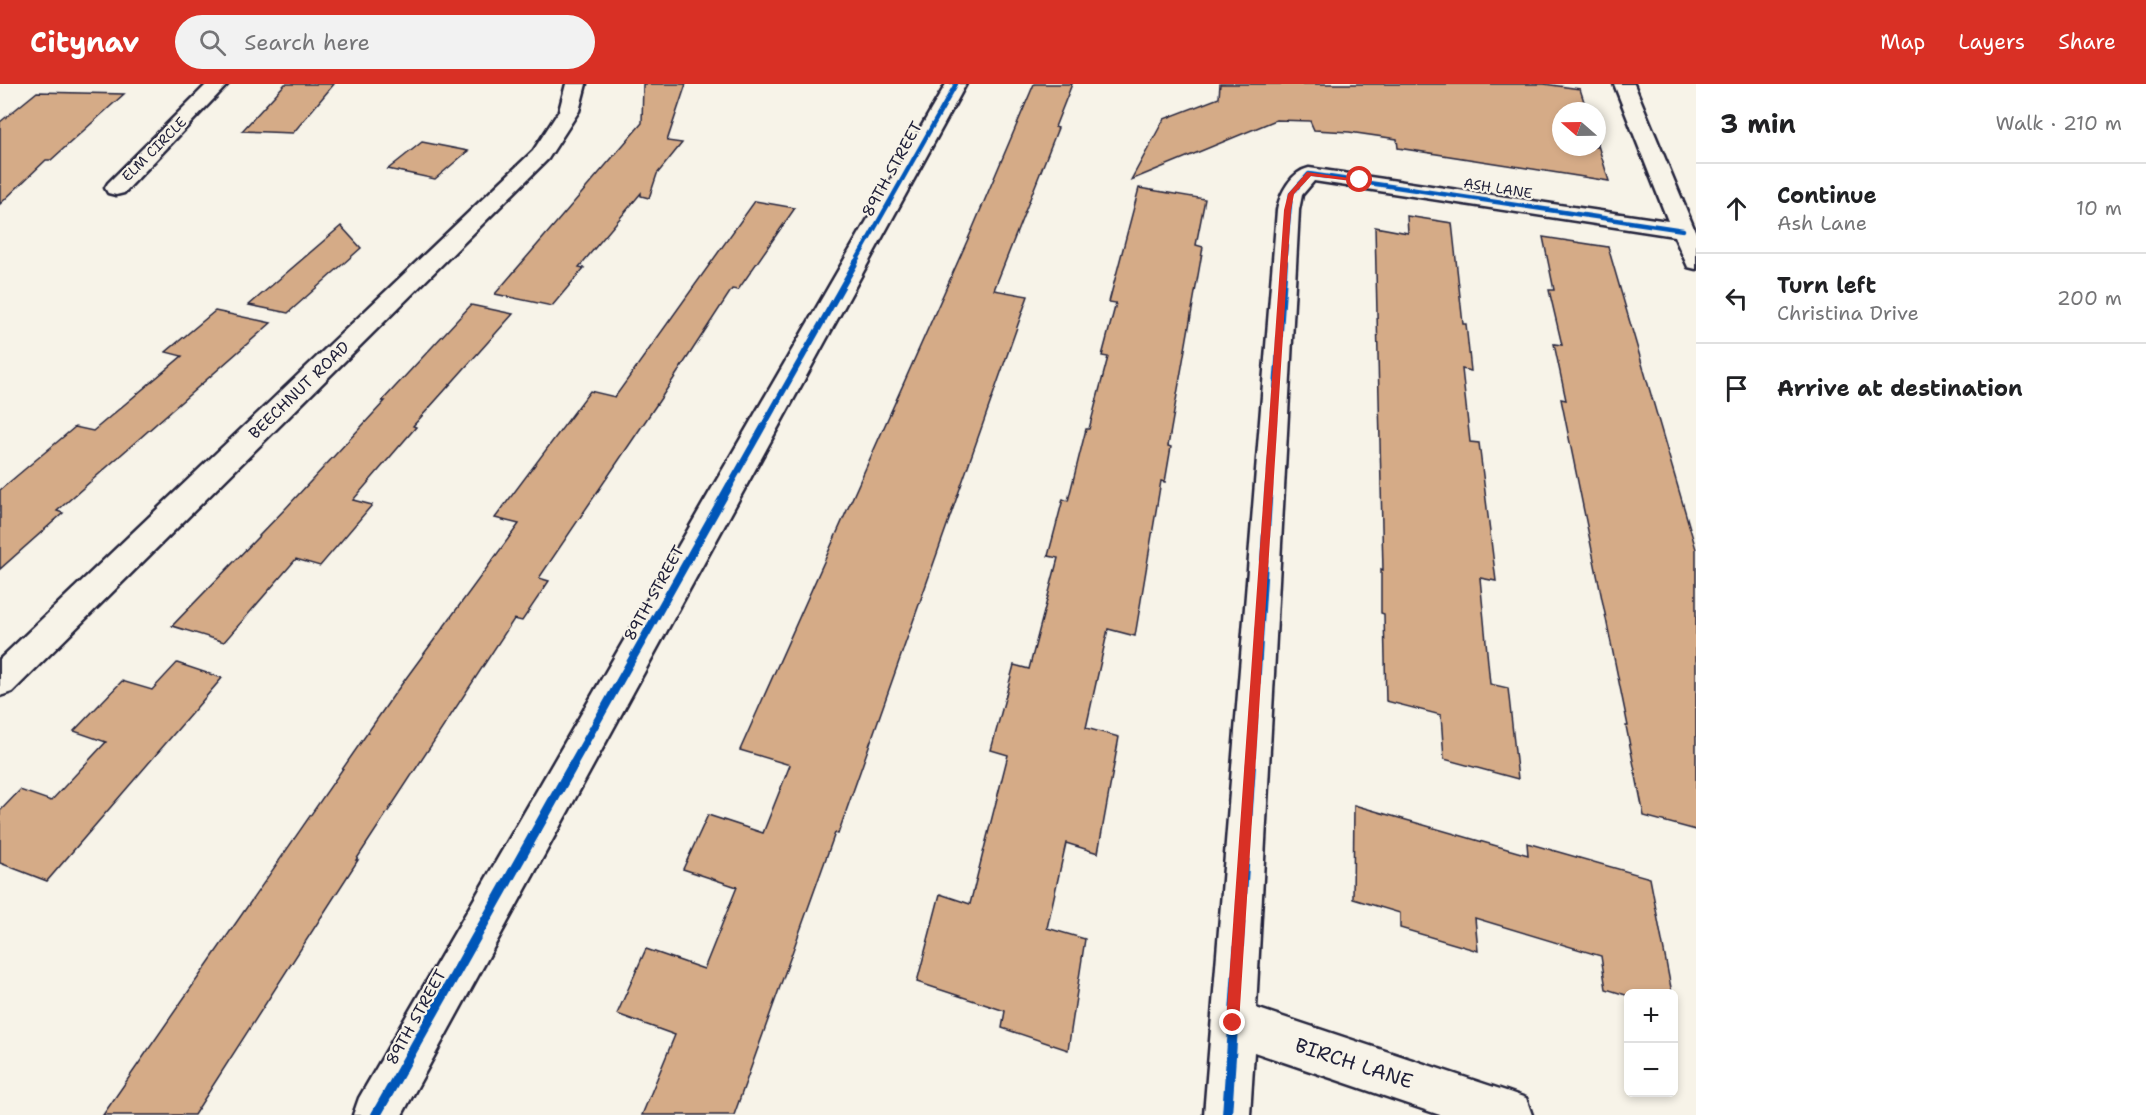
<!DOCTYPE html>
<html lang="en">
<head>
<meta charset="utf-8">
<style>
  :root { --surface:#fff; --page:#f2f2f2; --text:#202124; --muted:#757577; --line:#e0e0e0; --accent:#d93025 }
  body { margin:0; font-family:"Shantell Sans",sans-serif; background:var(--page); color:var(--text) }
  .controls { position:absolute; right:18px; bottom:18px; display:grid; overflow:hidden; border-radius:9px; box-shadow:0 3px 9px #0003 }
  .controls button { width:54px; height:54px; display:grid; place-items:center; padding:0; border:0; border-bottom:2px solid var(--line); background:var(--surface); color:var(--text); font:30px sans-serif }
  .compass { position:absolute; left:1552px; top:18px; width:54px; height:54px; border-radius:50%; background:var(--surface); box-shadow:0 3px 9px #0003; rotate:290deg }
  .stop { position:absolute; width:18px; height:18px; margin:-14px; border:4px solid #d93025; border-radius:50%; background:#fff }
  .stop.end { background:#d93025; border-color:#fff; box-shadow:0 2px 6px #0008 }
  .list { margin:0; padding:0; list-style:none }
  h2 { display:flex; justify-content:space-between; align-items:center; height:78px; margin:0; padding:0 24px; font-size:26px }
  h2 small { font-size:20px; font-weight:400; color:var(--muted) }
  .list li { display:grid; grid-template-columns:39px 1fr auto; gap:18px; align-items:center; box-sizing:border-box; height:90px; padding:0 24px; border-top:2px solid var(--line) }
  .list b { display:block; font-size:22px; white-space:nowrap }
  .list p { margin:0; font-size:20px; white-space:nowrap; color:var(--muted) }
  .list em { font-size:20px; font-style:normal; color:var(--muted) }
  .icon { flex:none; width:33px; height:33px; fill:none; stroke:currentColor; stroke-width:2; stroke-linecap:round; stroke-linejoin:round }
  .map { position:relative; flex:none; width:1696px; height:1031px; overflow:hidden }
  header { display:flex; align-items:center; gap:36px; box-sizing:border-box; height:84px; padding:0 30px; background:var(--accent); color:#fff }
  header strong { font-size:28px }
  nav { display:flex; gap:33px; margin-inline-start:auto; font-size:21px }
  .search { width:420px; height:54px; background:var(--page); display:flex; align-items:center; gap:15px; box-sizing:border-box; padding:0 21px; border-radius:33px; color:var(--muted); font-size:22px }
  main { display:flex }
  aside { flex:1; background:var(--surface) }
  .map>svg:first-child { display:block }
  .building { fill:#d5ab87; stroke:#22223b; stroke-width:1.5 }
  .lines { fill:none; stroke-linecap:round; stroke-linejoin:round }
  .minor-casing { stroke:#22223b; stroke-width:5 }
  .minor { fill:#f7f3e8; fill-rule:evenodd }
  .cycleway-far3-casing { stroke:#f7f3e8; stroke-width:7 }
  .cycleway-far2-casing { stroke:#f7f3e8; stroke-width:9 }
  .cycleway-far1-casing { stroke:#f7f3e8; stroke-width:11 }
  .cycleway-casing { stroke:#f7f3e8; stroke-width:14 }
  .cycleway-far3 { stroke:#0057b8; stroke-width:4.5 }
  .cycleway-far2 { stroke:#0057b8; stroke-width:6 }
  .cycleway-far1 { stroke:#0057b8; stroke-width:8 }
  .cycleway { stroke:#0057b8; stroke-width:10 }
  .route { fill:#d93025 }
  .labels { text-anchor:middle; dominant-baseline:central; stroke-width:4.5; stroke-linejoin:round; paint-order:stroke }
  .far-street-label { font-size:14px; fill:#22223b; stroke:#f7f3e8 }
  .street-label { font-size:16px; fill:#22223b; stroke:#f7f3e8 }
  .near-street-label { font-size:20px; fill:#22223b; stroke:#f7f3e8 }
</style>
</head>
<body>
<header>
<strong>Citynav</strong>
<div class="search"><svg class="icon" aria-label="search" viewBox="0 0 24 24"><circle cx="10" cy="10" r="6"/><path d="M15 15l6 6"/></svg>Search here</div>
<nav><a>Map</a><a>Layers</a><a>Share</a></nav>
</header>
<main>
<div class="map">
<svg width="1696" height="1031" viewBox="0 0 1696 1031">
  <rect width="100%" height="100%" fill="#f7f3e8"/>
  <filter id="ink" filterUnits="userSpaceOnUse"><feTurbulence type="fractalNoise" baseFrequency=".0167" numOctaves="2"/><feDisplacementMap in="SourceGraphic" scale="12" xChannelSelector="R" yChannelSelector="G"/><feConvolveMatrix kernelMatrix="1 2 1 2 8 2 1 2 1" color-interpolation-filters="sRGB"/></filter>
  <g filter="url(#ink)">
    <g class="building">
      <path d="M285,0H334L293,49L242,47Z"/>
      <path d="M643,0H686L667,57L682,59L657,90L649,114L641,112V109L579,183L584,184L552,222L495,210L642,39Z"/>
      <path d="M1034,0H1072L1055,43L1058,44L994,206L1028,212L838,750L835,749L734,1031H642L675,951L617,930L646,865L704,885L737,803L683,785L708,731L763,749L790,681L740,666L972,146Z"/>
      <path d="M1220,0H1544L1580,5L1587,27H1561V63H1597V58L1609,97L1398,64L1397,55L1349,48L1314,46L1310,37L1276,36L1131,96L1164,35L1219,14Z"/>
      <path d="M37,8L124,10L51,76H46L0,120V38Z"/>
      <path d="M422,58L468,67L435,95L388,85Z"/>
      <path d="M1139,104L1205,115L1196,161L1203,163L1168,362L1171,363L1165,398L1161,397L1135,552L1108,545L1086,644L1119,653L1098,769L1066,759L1047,844L1085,855L1068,966L1002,944L1005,927L917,898L940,810L970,820L1008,671L991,666L1014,581L1029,585L1058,474L1048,472L1063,415L1068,417L1086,345H1089L1108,273L1102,272L1116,219L1109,218Z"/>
      <path d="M755,117L795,124L738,206L732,205L661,314L539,494L549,497L522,537L514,535L356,776H358L194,1031H103L393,612L519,440L495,434L590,307L615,313Z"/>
      <path d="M1407,132L1452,139L1463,240H1466L1471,287L1462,285L1470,358L1479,359L1496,497L1480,494L1490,600L1508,604L1518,695L1444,675L1441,631L1386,617L1384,530L1381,529V485L1383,486L1375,143L1408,149Z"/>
      <path d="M341,142L361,164L288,229L249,221Z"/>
      <path d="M1543,153L1608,163L1696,465V746L1644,732L1626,642H1628L1561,315L1566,316L1554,260L1562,261L1549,206H1554Z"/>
      <path d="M471,221L513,230L413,342L416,343L353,416L372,421L320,482L296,475L224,558L172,542L286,424L385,317H382Z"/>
      <path d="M215,227L271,239L57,427L63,429L0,485V406L75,343L93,347L182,272L166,268Z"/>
      <path d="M177,579L222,594L47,797L0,779V727L20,706L51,717L106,658L74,647L122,597L152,606Z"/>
      <path d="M1354,721L1528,771L1527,759L1650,794L1672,909H1629V912L1606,905L1601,872L1475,834L1478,867L1400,844V829L1353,815Z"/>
    </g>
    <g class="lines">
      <defs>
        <g id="minor">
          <path d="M207,0H228L124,109L116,111L108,109L105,104L108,99Z"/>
          <path d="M566,0H586L579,27L548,75L12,608L0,612V575L533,67L559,27Z"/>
          <path d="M946,0H966L402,1031H353L359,1014Z"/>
          <path d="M1614,0H1634L1696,149V185L1688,183L1674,152L1314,97L1302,111L1299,126L1256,924L1509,1008L1526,1014L1532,1031H1440L1254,968L1250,1031H1204L1277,126C1280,109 1291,88 1309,84L1668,137Z"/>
        </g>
      </defs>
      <use href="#minor" class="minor-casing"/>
      <use href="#minor" class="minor"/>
      <defs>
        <g id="cycleway-far3">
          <path d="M855,179L956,0"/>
          <path d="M1284,179L1291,110L1309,90L1683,146"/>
        </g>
        <g id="cycleway-far2">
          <path d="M729,403L856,178"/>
          <path d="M1269,403L1285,178"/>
        </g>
        <g id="cycleway-far1">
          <path d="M572,682L730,401"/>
          <path d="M1251,682L1269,401"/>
        </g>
        <g id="cycleway">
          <path d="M376,1031L573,681"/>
          <path d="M1227,1031L1251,681"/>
        </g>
      </defs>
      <use href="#cycleway-far3" class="cycleway-far3-casing"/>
      <use href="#cycleway-far2" class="cycleway-far2-casing"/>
      <use href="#cycleway-far1" class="cycleway-far1-casing"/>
      <use href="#cycleway" class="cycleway-casing"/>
      <use href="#cycleway-far3" class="cycleway-far3"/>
      <use href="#cycleway-far2" class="cycleway-far2"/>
      <use href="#cycleway-far1" class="cycleway-far1"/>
      <use href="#cycleway" class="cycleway"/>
    </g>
  </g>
  <path class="route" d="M1307,88L1363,96L1360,98L1311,92L1294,110L1291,126L1239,939L1237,944L1233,946L1228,944L1226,939L1284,126L1288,110Z"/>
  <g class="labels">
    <g class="far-street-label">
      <text transform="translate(154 65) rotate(-45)">ELM CIRCLE</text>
      <text transform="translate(1498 104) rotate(9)">ASH LANE</text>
    </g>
    <g class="street-label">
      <text transform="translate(892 85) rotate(-61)">89TH STREET</text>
      <text transform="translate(299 306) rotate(-44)">BEECHNUT ROAD</text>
      <text transform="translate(654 509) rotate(-61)">89TH STREET</text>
      <text transform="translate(416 933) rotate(-61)">89TH STREET</text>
    </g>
    <g class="near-street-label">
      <text transform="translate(1354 979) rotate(18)">BIRCH LANE</text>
    </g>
  </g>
</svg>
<div class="controls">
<button>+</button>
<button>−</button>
</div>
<svg class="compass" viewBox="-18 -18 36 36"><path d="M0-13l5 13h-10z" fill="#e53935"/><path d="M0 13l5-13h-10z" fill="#757577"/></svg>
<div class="stop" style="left:1360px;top:96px"></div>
<div class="stop end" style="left:1233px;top:939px"></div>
</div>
<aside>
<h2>3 min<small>Walk · 210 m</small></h2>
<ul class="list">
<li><svg class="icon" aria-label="ahead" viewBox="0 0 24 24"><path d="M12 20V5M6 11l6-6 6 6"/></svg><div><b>Continue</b><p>Ash Lane</p></div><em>10 m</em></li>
<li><svg class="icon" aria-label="left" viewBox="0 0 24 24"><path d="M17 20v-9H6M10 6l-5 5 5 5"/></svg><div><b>Turn left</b><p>Christina Drive</p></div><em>200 m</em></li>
<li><svg class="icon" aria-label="arrive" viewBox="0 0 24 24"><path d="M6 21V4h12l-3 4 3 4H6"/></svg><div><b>Arrive at destination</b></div></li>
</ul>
</aside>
</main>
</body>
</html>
